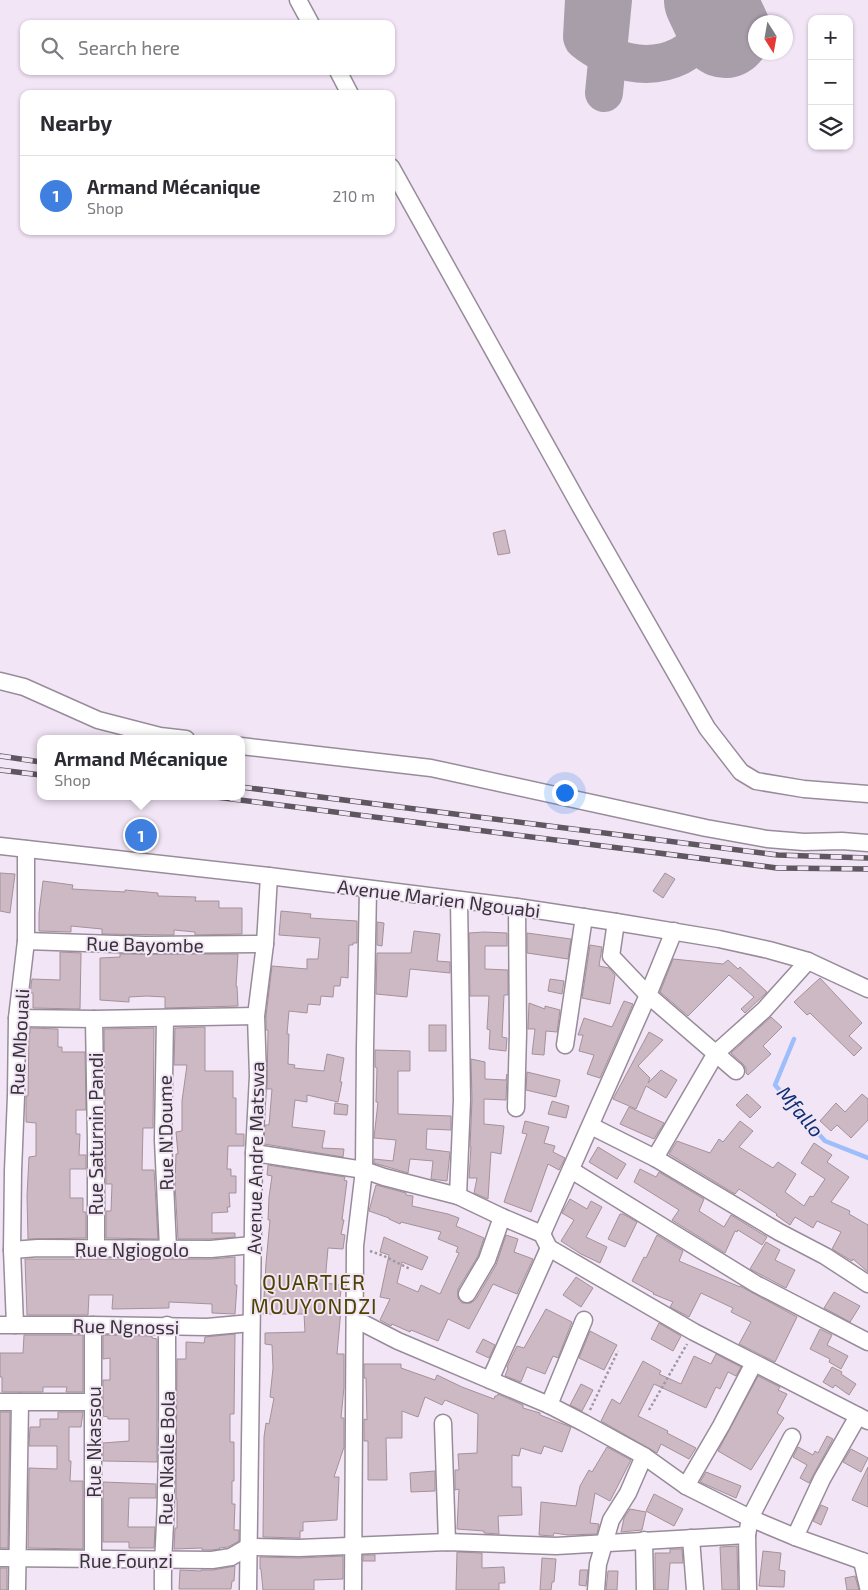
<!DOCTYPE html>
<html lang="en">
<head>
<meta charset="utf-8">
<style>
  :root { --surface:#fff; --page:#f7f7f7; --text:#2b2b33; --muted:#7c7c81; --line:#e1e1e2; --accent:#7e6f0d }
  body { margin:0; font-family:"Exo 2",sans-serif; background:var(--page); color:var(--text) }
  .controls { position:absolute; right:15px; top:15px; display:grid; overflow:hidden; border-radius:10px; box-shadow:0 1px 4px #0004 }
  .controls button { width:45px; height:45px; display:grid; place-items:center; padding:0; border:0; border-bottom:1px solid var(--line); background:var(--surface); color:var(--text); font:25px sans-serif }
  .compass { position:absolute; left:748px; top:15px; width:45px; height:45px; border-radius:50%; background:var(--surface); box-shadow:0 1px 4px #0004; rotate:169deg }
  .you { position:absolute; left:564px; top:792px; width:18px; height:18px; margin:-12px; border:4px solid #fff; border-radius:50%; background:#1a73e8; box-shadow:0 0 0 8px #1a73e833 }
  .badge { display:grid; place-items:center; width:32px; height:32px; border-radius:50%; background:var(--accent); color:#fff; font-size:16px; font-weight:700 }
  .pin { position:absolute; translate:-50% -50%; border:2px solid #fff; box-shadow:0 1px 5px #0006 }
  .popup { position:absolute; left:37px; top:735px; width:208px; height:65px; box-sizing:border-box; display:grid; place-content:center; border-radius:10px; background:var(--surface); filter:drop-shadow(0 1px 4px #0005); font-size:16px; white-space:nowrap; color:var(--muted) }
  .popup b { font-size:19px; color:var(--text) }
  .popup::after { content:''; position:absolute; left:50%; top:100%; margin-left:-10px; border:10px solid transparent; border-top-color:var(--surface) }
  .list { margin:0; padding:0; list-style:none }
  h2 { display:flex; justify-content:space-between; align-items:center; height:65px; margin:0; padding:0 20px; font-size:21px }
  h2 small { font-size:16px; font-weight:400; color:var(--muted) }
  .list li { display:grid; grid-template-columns:32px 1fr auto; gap:15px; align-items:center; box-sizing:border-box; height:80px; padding:0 20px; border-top:1px solid var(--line) }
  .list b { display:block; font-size:19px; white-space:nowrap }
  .list p { margin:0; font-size:16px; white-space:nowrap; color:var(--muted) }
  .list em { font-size:16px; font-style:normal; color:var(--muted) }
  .icon { flex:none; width:28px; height:28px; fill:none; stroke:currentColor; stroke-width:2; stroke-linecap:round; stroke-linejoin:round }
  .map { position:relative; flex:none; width:868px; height:1590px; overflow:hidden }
  .search { position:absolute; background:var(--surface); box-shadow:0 1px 4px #0004; left:20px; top:20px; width:375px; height:55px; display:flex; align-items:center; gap:12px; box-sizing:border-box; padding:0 18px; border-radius:10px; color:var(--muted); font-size:19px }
  .panel { position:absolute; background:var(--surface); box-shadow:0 1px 4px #0004; left:20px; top:90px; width:375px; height:145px; border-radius:10px }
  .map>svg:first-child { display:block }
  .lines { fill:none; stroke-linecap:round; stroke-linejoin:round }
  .stream { stroke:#9dbdfb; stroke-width:4.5 }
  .taxiway { stroke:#a89eaa; stroke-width:38 }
  .runway { stroke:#a89eaa; stroke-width:92 }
  .building { fill:#cdb9c3; stroke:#a5919a }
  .minor-casing { stroke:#988c9b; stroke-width:19 }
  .path { stroke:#a097a3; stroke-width:2.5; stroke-dasharray:2.5 2.5; stroke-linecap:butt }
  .minor { stroke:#fff; stroke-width:16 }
  .rail-casing { stroke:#5e575f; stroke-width:5.5 }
  .rail { stroke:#f2e5f6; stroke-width:4; stroke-dasharray:11; stroke-linecap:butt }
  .labels { text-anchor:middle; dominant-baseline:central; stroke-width:4; stroke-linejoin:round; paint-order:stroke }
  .street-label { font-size:19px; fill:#383339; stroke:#f2e5f6 }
  .water-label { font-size:20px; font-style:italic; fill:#102f74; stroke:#f2e5f6 }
  .quarter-label { font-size:21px; letter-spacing:1px; fill:#4d4300; stroke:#f2e5f6 }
</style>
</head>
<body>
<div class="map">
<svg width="868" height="1590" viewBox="0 0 868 1590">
  <rect width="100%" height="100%" fill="#f2e5f6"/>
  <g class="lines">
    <path class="stream" d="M794,1039L775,1085L825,1141L868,1158"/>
    <g class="taxiway">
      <path d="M584,0L582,37L583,40C610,62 648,72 680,56C701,45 716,21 725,0"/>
      <path d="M604,93L613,0"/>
    </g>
    <path class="runway" d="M710,0L725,32"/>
  </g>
  <g class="building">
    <path d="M505,530L510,553L498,555L493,533Z"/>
    <path d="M0,873L15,874L10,913L0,911Z"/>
    <path d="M665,873L675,879L663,898L653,891Z"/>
    <path d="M43,881L73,885L72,889L125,892V890L158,893V896L196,897L195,901H219V908H242V934L195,935V932L174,930V935L102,934V929L71,926V932L39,931V913Z"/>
    <path d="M281,911L311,914L310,918L357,921V943H353V945H349L348,978L341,977L340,986H334L333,997L321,996L320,1005L308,1004L307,1013L289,1011L287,1034H289L288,1064L295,1065L294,1068L324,1071L327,1054L344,1058L340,1082H342L338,1102L307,1095V1102L295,1100L292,1127L325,1131L322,1148L344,1149L343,1157L264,1144L265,1125H269L272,1089H267L268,1030H266V1016L272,966L307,969V959H318L320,938L279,935Z"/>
    <path d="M377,922L384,923L382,946L377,945Z"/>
    <path d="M414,931L440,934L437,961L450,962V973L410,969L407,997L376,994L377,953H411Z"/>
    <path d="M484,932L507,933V946H485V969L508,970V995H504L502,1037L507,1038L506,1051L489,1049L490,1030L487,1029L489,996H470L469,933Z"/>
    <path d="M527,933L571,939L568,959L527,953Z"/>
    <path d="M590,945L602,947L599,966L609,968L615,975L610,1004L582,998Z"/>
    <path d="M60,952L81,953L80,1009L33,1008V993H30L32,979L60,980Z"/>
    <path d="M120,954H238L236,986H237L238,1006L165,1008V997L147,996L129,997V1002L100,1000V958L120,957Z"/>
    <path d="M673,959L723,964L728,960L738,969L740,967L767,992L745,1013L741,1009L754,997L729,975L688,1016L660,992Z"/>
    <path d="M820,978L862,1023L849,1036L862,1048L854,1056L810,1013L807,1015L794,1002Z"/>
    <path d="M550,979L564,981L562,994L548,991Z"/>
    <path d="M624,1001L633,1004L600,1078L587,1074L594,1055L579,1051L583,1035H578L584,1018L612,1027Z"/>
    <path d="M529,1003L545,1009V1006L560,1010L557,1032L546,1031L544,1055L532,1054L535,1029H528Z"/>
    <path d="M771,1017L782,1027L763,1046L771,1054L748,1075L746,1073V1068L743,1064L731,1053Z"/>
    <rect x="429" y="1025" width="17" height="26"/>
    <path d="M205,1027V1071H233V1098H236V1134H244V1146H228L227,1169H231V1176H236V1193H229L230,1207H227L228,1212L212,1213V1233H235V1237L211,1239H178L175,1184L176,1154H178L176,1132L182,1131V1101L187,1065H174L175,1028Z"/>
    <path d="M30,1028L58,1029V1047H62V1052H85L86,1110H76V1134H80L79,1155H86V1169H70V1198H83V1212H86V1238L28,1239L27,1196L29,1157L36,1156V1123L26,1122V1096H28L29,1033H30Z"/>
    <path d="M154,1028L153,1128H143L142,1170H154L158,1239L106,1238V1211H111L112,1184H106L104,1029Z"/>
    <path d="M649,1032L663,1040L638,1066L650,1078L648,1083L661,1070L677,1080L666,1098L646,1086L636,1109L613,1099Z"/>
    <path d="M375,1050L410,1051V1071H398V1114L451,1116V1130L427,1129L426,1149L450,1152L447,1181L431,1179L433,1161L410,1159L408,1173L374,1163V1159L393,1161L396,1140L374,1138L378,1102H376L377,1068L375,1067Z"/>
    <path d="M471,1059L485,1062V1079L506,1080L507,1074L506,1100L484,1099V1124L504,1126L501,1154L491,1152L488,1199L474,1193L477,1178H469L471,1147H470L472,1100Z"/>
    <path d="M527,1072L560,1080L556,1097L526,1090Z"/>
    <path d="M747,1094L761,1107L750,1118L736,1105Z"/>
    <path d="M862,1094L868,1099V1120L851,1138L837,1125L831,1131L820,1121L836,1103L845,1112Z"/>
    <path d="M552,1101L569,1106L566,1118L548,1114Z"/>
    <path d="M335,1103L348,1105L347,1115L334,1114Z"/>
    <path d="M629,1107L664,1123L654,1139L620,1124Z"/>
    <path d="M525,1121L549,1127L544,1143L555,1146L553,1152L565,1158L559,1170L548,1164L531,1212L504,1202L527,1134L522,1133Z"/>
    <path d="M740,1121L753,1131L739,1147L773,1168L778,1162L796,1174L785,1192L804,1206L810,1196L813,1197L825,1179L801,1163L814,1143L832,1155L827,1162L849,1177L831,1202L850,1211L849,1214L868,1225V1272L853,1259L852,1261L832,1249L841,1232L817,1221L813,1228L795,1217L790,1225L776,1215L777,1214L739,1189L735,1194L669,1154L677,1141L710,1153L719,1139L723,1142Z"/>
    <path d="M598,1147L626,1164L617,1179L589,1162Z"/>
    <path d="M268,1165L345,1177L344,1180L347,1181L342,1220H344L341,1234L345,1235L343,1249L328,1248L325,1283L342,1285L338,1309H341L337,1354H344V1387L341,1418H344V1447L334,1477H339L337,1520L303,1522V1531H300V1538L263,1537L264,1437L266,1423L269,1424L274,1398L270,1397L273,1368L272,1345L265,1344V1333L305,1332L304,1314H263L266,1263L270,1220H268L269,1197L272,1176L267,1175Z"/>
    <path d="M640,1169L656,1177L659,1172L704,1199L699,1211L724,1227L731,1215L767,1237L762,1245L738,1230L737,1232L735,1231L725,1253L672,1220L679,1210L634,1182Z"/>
    <path d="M376,1185L406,1193V1195L413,1196L412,1206L448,1214L459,1218L456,1226L484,1238L478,1256L458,1289V1298L462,1303H471L476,1299L496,1265L506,1235L518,1239L514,1252L533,1259L517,1294L493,1284L469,1329L448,1319L438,1341L411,1330L410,1332L392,1324L391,1326L380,1320L390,1299L380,1297L389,1255L380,1252L384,1237L428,1257L422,1270L402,1262L397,1283L418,1292L421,1285L440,1294L459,1253L456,1252L458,1247L438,1239L441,1232L401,1222L400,1224L389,1219V1218L369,1211Z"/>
    <path d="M570,1199L587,1209L591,1201L602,1207L586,1237L607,1247L600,1263L581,1254L561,1241L574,1220L562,1213Z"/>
    <path d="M620,1214H623L637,1222L625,1247L608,1239Z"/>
    <path d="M657,1235L683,1251L679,1261L740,1287V1286L797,1317L775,1362L739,1344L751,1322L731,1312L733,1308L701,1293L689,1317L670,1307L673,1302L653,1294L654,1293L632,1281L644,1257L646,1258Z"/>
    <path d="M766,1242L780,1250L775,1260L795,1270L786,1288L750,1269Z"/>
    <path d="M235,1257V1285H237L235,1314L212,1313V1304L192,1303L169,1302V1308L112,1309L113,1295H89L88,1315H27L25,1259H211Z"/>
    <path d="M576,1277L593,1288L581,1307L563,1295Z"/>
    <path d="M834,1292L860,1306L850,1322L824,1308Z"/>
    <path d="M546,1309L572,1322L558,1358L553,1356L545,1374L527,1367L521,1382L505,1376L508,1368L507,1367L517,1346L524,1348Z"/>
    <path d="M659,1323L681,1336L673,1351L651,1339Z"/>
    <path d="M820,1329L832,1335L827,1345L848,1356L841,1369L829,1362L830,1359L810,1349Z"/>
    <path d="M590,1331L617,1345L604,1370L579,1358Z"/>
    <path d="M235,1334L234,1414H230V1442H234V1481H232V1504H235L234,1530H239V1541L228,1547L219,1548L220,1549L211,1550H202V1548L174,1549L175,1528H177V1499H176L177,1359H186V1342L204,1343L205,1337Z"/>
    <path d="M24,1335H83V1392H66L67,1387H43V1392H2V1377H0V1353H23Z"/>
    <path d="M103,1335L152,1336V1338L157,1339V1462L103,1461V1443L129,1441V1419H108V1417L103,1416V1380H110V1358L103,1359Z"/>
    <path d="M483,1339L495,1345L489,1358L476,1352Z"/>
    <path d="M716,1354L741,1367L736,1376L728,1372L720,1389L716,1387L706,1408L654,1384L638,1416L668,1431L667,1433L696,1448L689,1459L661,1444L657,1453L601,1421L612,1399L620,1404L643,1361L661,1371L659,1374L681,1384L694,1356L711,1364Z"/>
    <path d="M364,1364H401V1368L435,1380L437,1375L462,1387L494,1399L495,1396H497L498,1394L523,1405V1408L540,1413V1415L571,1427L562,1452L544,1446L541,1454L521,1448L519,1456L512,1455V1487H521L522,1515L498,1516L499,1534L484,1533V1531L457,1529L459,1489L455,1490V1470H459L458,1454L477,1453L478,1414L445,1400L442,1405L425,1397L418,1417L402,1411V1438H386L387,1480H368V1441H364V1419L367,1420L366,1378H364Z"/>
    <path d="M832,1367L842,1372L841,1374L856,1384L849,1395L835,1385L833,1388L823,1382Z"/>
    <path d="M758,1376L780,1387L778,1390L787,1394L777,1413L784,1418L751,1470L718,1451Z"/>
    <path d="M581,1384L593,1390L582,1411L570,1405Z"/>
    <path d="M0,1412H10L8,1548H0Z"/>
    <path d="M58,1412H83L81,1427H69V1461H71L70,1481H83V1549L28,1548L29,1468L57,1469V1446H29L30,1427H40V1419H58Z"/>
    <path d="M827,1436L833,1439L809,1483L800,1478L807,1465L793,1457L798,1447L813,1455L815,1451L818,1453Z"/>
    <path d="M607,1447L631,1460L610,1501L595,1493L590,1523L599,1524L597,1534L568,1535L554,1533L553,1536L539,1535L541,1502L576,1506L580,1486L589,1470L592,1472Z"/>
    <path d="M851,1449L868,1458L861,1472L843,1462Z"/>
    <path d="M868,1467V1507L852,1500Z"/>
    <path d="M435,1471V1491L411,1492L410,1473Z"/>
    <path d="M706,1472L741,1486L736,1498L700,1482Z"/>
    <path d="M103,1482L156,1484V1498H129L128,1527H155L154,1548H129V1542H103Z"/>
    <path d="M654,1494L683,1509L674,1526L646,1511Z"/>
    <path d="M821,1505L828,1508L821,1525L813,1521Z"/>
    <path d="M630,1509L646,1512L642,1530L621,1532L624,1518Z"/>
    <path d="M737,1546L738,1590H722L720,1547Z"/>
    <path d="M670,1549H682L683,1563H670L668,1590H655V1553H670Z"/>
    <path d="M763,1551L781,1553L779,1570L785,1571L784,1587L759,1586Z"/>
    <path d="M457,1552L482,1553V1568L504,1567L505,1583H499V1590H456Z"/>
    <rect x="363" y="1555" width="12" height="6"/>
    <path d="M343,1556V1579L314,1580V1590H263L261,1569H260V1557L299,1558Z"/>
    <path d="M542,1558L556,1559L554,1582H552L551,1590H540Z"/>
    <path d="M235,1566L234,1581H232L231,1589H179L180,1570L201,1571V1570H213Z"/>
    <rect x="0" y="1568" width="7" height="22"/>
    <path d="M580,1570H588L586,1586L579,1585Z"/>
    <path d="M608,1571H618L617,1590H606Z"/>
    <path d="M855,1576L859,1590H847L845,1578Z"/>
  </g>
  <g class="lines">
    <defs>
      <g id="minor">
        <path d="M298,0L311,24"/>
        <path d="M338,71L350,94"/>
        <path d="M391,167L580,506L707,728L741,772L756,781L804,789L868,794"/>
        <path d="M0,681L24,687L98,720L160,736L186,739"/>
        <path d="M241,746L431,768L706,828L767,839L804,842L842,841L868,843"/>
        <path d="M0,846L269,876L517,907L616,922L719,939L769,950L808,961L868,989"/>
        <path d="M616,922L611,956L648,995L736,1071"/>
        <path d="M26,941L145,945L265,944"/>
        <path d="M17,1018L94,1019L256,1016"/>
        <path d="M165,1018L163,1140L168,1248"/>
        <path d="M94,1019L96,1141V1249"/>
        <path d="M565,1045L584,917"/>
        <path d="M516,1108L518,1033L517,907"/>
        <path d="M591,1126L655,1158L779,1232L825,1256L868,1284"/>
        <path d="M254,1153L364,1170L384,1177L458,1196L502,1217L542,1234L549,1248L694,1332L868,1421"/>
        <path d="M655,1158L716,1053L764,1010L808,961"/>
        <path d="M571,1170L756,1284L868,1342"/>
        <path d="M458,1196L462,1100L459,900"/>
        <path d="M542,1234L648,995L674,931"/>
        <path d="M12,1250L38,1248L211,1249L252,1245"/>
        <path d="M467,1294L487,1260L502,1217"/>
        <path d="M355,1319L398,1341L549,1405L584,1423L644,1456L686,1486L750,1518L795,1537L868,1563"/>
        <path d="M0,1325H93L207,1327L251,1323"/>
        <path d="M15,1325L12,1250L13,1171L16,1096L17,1018L26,941V849"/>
        <path d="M93,1325V1560"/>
        <path d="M490,1380L549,1248"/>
        <path d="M0,1402H93"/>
        <path d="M549,1405L584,1320"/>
        <path d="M443,1423L447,1542"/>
        <path d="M686,1486L721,1426L754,1363"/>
        <path d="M795,1537L822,1479L858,1416"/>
        <path d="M691,1538L695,1590"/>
        <path d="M644,1540L645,1590"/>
        <path d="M0,1558L212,1560L231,1557L248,1547L299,1548L447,1542L556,1546L747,1535"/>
        <path d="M862,1561L868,1587"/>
        <path d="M17,1590L20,1402"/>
        <path d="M163,1590C162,1557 166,1524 166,1490C168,1435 167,1380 167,1325"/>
        <path d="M248,1590L254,1153L258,1076L256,1016L265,944L269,876"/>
        <path d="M353,1590L355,1246L364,1170L365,1048L368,889"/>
        <path d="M596,1590L598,1564L611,1520L628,1493L644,1456"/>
        <path d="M748,1590L747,1535L750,1518L792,1437"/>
      </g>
    </defs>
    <use href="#minor" class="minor-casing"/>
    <g class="path">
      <path d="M370,1251L384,1256L410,1269"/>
      <path d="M590,1410L618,1351"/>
      <path d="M649,1410L687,1344"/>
    </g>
    <use href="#minor" class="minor"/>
    <defs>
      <g id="rail">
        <path d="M0,756L41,762"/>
        <path d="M0,770L41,775"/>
        <path d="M241,787L778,855L868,858"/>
        <path d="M208,796L777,868L868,869"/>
      </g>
    </defs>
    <use href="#rail" class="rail-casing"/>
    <use href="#rail" class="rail"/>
  </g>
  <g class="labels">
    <g class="street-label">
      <text transform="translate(439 898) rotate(7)">Avenue Marien Ngouabi</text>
      <text transform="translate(145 944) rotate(1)">Rue Bayombe</text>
      <text transform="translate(19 1042) rotate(-87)">Rue Mbouali</text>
      <text transform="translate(165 1133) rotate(-91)">Rue N'Doume</text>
      <text transform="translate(95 1134) rotate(-90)">Rue Saturnin Pandi</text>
      <text transform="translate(255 1158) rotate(-89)">Avenue Andre Matswa</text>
      <text x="132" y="1249">Rue Ngiogolo</text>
      <text transform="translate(126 1326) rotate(1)">Rue Ngnossi</text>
      <text transform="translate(93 1442) rotate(-90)">Rue Nkassou</text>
      <text transform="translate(166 1458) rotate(-89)">Rue Nkalle Bola</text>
      <text x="126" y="1560">Rue Founzi</text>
    </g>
    <g class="water-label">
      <text transform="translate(801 1111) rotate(50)">Mfallo</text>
    </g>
    <g class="quarter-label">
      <text x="314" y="1281">QUARTIER<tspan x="314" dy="24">MOUYONDZI</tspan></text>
    </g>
  </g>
</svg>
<div class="controls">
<button>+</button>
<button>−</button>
<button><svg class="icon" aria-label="layers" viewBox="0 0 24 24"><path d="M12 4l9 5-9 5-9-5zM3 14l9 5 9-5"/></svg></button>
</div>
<svg class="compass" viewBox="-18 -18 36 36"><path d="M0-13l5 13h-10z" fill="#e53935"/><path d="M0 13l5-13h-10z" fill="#7c7c81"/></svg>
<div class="you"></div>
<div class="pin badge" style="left:141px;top:835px;background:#3f7fe0">1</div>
<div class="popup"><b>Armand Mécanique</b>Shop</div>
<div class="search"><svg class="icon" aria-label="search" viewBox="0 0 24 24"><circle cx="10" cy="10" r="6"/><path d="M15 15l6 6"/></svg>Search here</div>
<section class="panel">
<h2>Nearby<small></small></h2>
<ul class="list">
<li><span class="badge" style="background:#3f7fe0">1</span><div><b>Armand Mécanique</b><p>Shop</p></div><em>210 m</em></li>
</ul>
</section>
</div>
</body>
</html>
